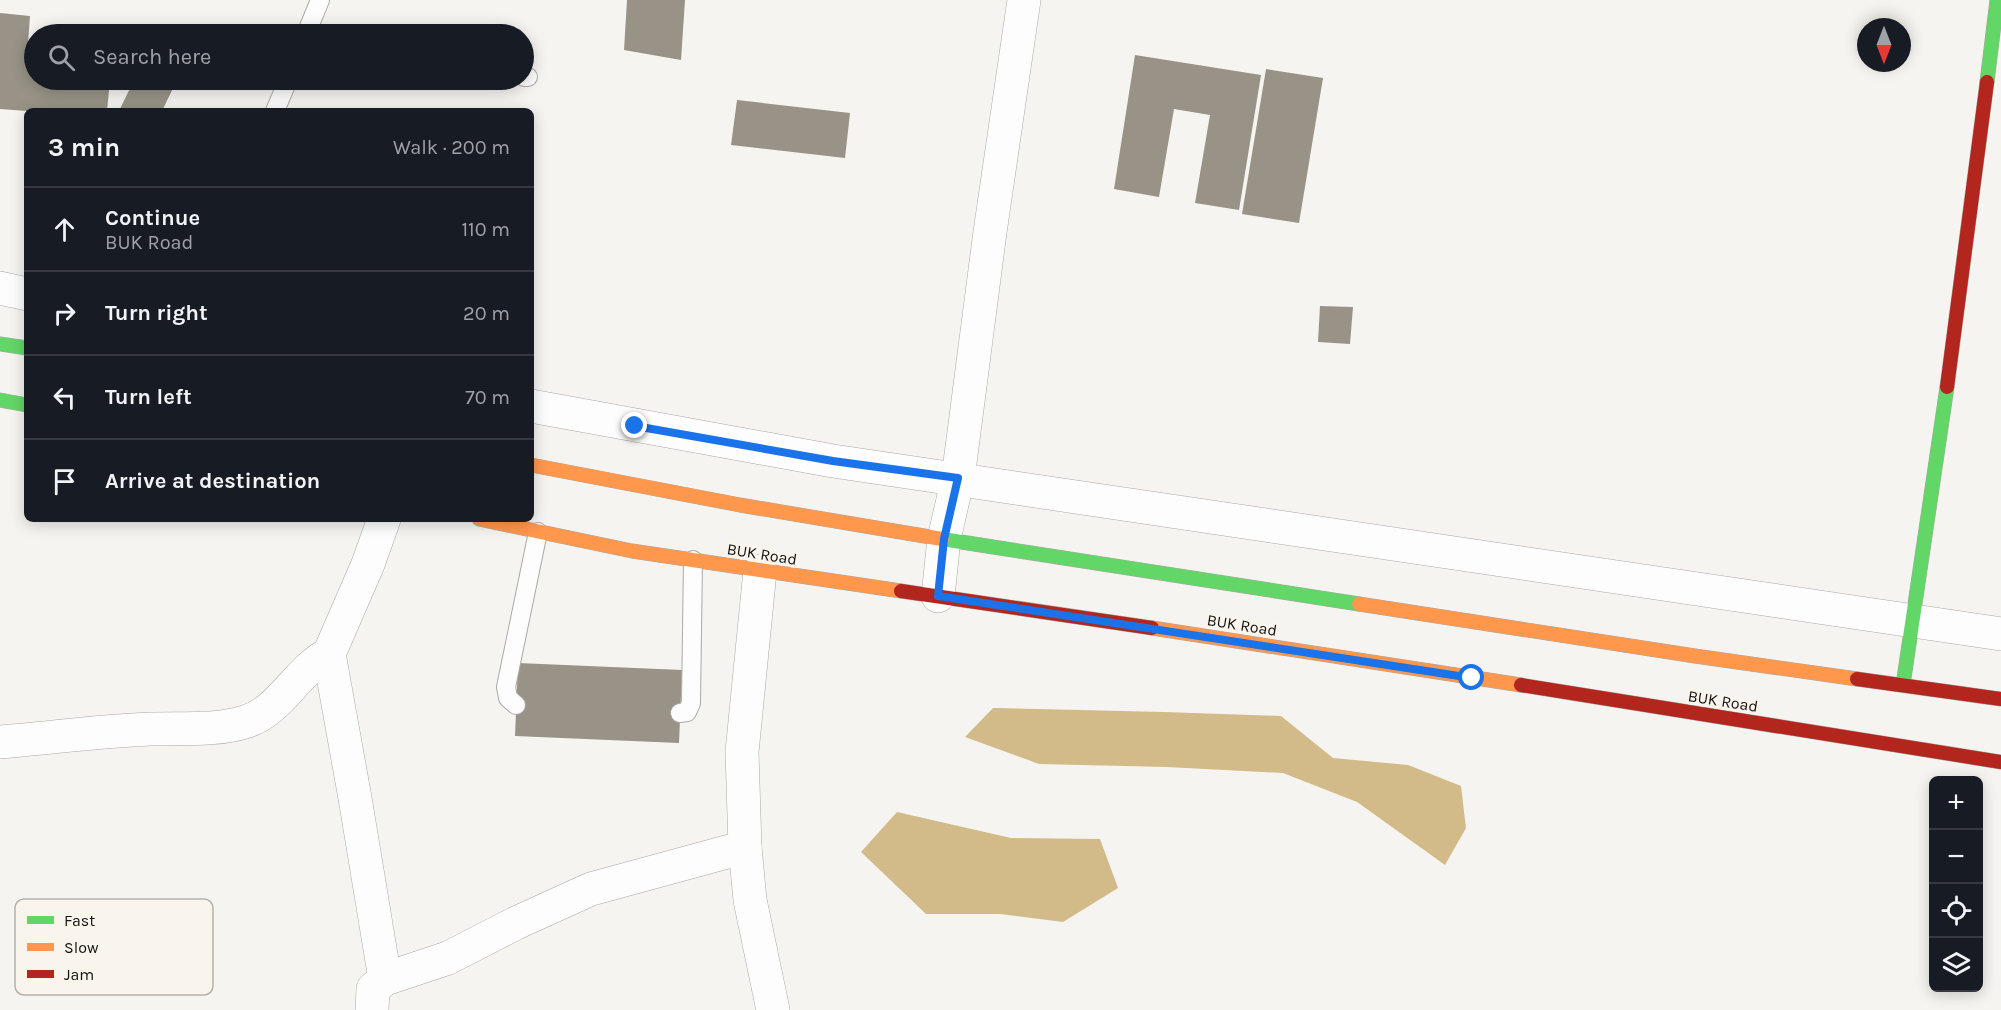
<!DOCTYPE html>
<html lang="en">
<head>
<meta charset="utf-8">
<style>
  :root { --surface:#171b24; --page:#20242c; --text:#f1f3f6; --muted:#9ea1a6; --line:#363941 }
  body { margin:0; font-family:Karla,sans-serif; background:var(--page); color:var(--text) }
  .controls { position:absolute; right:18px; bottom:18px; display:grid; overflow:hidden; border-radius:9px; box-shadow:0 3px 15px #0003 }
  .controls button { width:54px; height:54px; display:grid; place-items:center; padding:0; border:0; border-bottom:2px solid var(--line); background:var(--surface); color:var(--text); font:30px sans-serif }
  .compass { position:absolute; left:1857px; top:18px; width:54px; height:54px; border-radius:50%; background:var(--surface); box-shadow:0 3px 15px #0003; rotate:180deg }
  .stop { position:absolute; width:18px; height:18px; margin:-14px; border:4px solid #1a73e8; border-radius:50%; background:#fff }
  .stop.end { background:#1a73e8; border-color:#fff; box-shadow:0 2px 6px #0008 }
  .list { margin:0; padding:0; list-style:none }
  h2 { display:flex; justify-content:space-between; align-items:center; height:78px; margin:0; padding:0 24px; font-size:26px }
  h2 small { font-size:20px; font-weight:400; color:var(--muted) }
  .list li { display:grid; grid-template-columns:39px 1fr auto; gap:18px; align-items:center; box-sizing:border-box; height:84px; padding:0 24px; border-top:2px solid var(--line) }
  .list b { display:block; font-size:22px; white-space:nowrap }
  .list p { margin:0; font-size:20px; white-space:nowrap; color:var(--muted) }
  .list em { font-size:20px; font-style:normal; color:var(--muted) }
  .icon { flex:none; width:33px; height:33px; fill:none; stroke:currentColor; stroke-width:2; stroke-linecap:round; stroke-linejoin:round }
  .map { position:relative; flex:none; width:2001px; height:1010px; overflow:hidden }
  .search { position:absolute; background:var(--surface); box-shadow:0 3px 15px #0003; left:24px; top:24px; width:510px; height:66px; display:flex; align-items:center; gap:15px; box-sizing:border-box; padding:0 21px; border-radius:33px; color:var(--muted); font-size:22px }
  .panel { position:absolute; background:var(--surface); box-shadow:0 3px 15px #0003; left:24px; top:108px; width:510px; height:414px; border-radius:9px }
  .map>svg:first-child { display:block }
  .water { fill:#d2bb89 }
  .building { fill:#989386 }
  .lines { fill:none; stroke-linecap:round; stroke-linejoin:round }
  .lane-casing { stroke:#aba9a6; stroke-width:20 }
  .street-casing { stroke:#aba9a6; stroke-width:34 }
  .fast-casing { stroke:#aba9a6; stroke-width:15 }
  .slow-casing { stroke:#aba9a6; stroke-width:15 }
  .jam-casing { stroke:#aba9a6; stroke-width:15 }
  .lane { stroke:#fefdfd; stroke-width:18 }
  .street { stroke:#fefdfd; stroke-width:33 }
  .fast { stroke:#63d668; stroke-width:14 }
  .slow { stroke:#ff974d; stroke-width:14 }
  .jam { stroke:#b3261e; stroke-width:14 }
  .route { stroke:#1a73e8; stroke-width:8 }
  .labels { text-anchor:middle; dominant-baseline:central; stroke-width:6; stroke-linejoin:round; paint-order:stroke }
  .street-label { font-size:16px; fill:#13120f; stroke:#f9f5ed }
  .key { fill:#f9f5ed; stroke:#b4b1aa; stroke-width:1.5 }
  .key-label { font-size:16px; fill:#13120f }
</style>
</head>
<body>
<div class="map">
<svg width="2001" height="1010" viewBox="0 0 2001 1010">
  <rect width="100%" height="100%" fill="#f6f4f0"/>
  <g class="water">
    <path d="M993,708L1164,712L1281,716L1333,758L1408,765L1461,786L1466,828L1445,865L1357,802L1283,773L1167,767L1039,764L965,737Z"/>
    <path d="M897,812L1011,838L1100,839L1118,888L1063,922L1000,914H926L861,852Z"/>
  </g>
  <g class="building">
    <path d="M627,0H685L681,60L624,50Z"/>
    <path d="M0,13L30,16L26,70H34V80H110L107,111H27L0,109Z"/>
    <path d="M1135,55L1261,75L1239,210L1195,203L1210,115L1174,109L1159,197L1114,189Z"/>
    <path d="M1266,69L1323,78L1299,223L1242,214Z"/>
    <path d="M134,80H177L162,111H119Z"/>
    <path d="M737,100L850,113L845,158L731,145Z"/>
    <path d="M1320,306L1353,307L1350,344L1318,342Z"/>
    <path d="M518,663L682,670L679,743L515,736Z"/>
  </g>
  <g class="lines">
    <defs>
      <g id="lane">
        <path d="M306,34L320,0"/>
        <path d="M524,77H528"/>
        <path d="M275,111L288,80"/>
        <path d="M516,705L508,698L506,687L538,532"/>
        <path d="M680,713L687,712L691,703L693,560"/>
      </g>
      <g id="street">
        <path d="M0,288L27,294"/>
        <path d="M531,406L833,461L2001,634"/>
        <path d="M384,519L368,564L329,654L355,798L385,979"/>
        <path d="M760,571L742,752L745,847L750,900L773,1010"/>
        <path d="M938,596L944,539L958,478L990,232L1024,0"/>
        <path d="M0,742C50,738 100,731 150,729C181,728 216,731 245,722C281,711 297,670 329,654"/>
        <path d="M372,1010L373,989L385,979L448,958L516,923L591,889L745,847"/>
      </g>
      <g id="fast">
        <path d="M1987,82L1997,0"/>
        <path d="M0,344L27,348"/>
        <path d="M0,400L27,405"/>
        <path d="M942,539L1359,604"/>
        <path d="M1903,685L1947,387"/>
      </g>
      <g id="slow">
        <path d="M531,465L740,505L942,539"/>
        <path d="M479,519L632,551L901,591"/>
        <path d="M1359,604L1695,656L1857,679"/>
        <path d="M1152,628L1521,685"/>
      </g>
      <g id="jam">
        <path d="M1947,387L1987,82"/>
        <path d="M901,591L1152,628"/>
        <path d="M1857,679L2001,699"/>
        <path d="M1521,685L2001,762"/>
      </g>
    </defs>
    <use href="#lane" class="lane-casing"/>
    <use href="#street" class="street-casing"/>
    <use href="#fast" class="fast-casing"/>
    <use href="#slow" class="slow-casing"/>
    <use href="#jam" class="jam-casing"/>
    <use href="#lane" class="lane"/>
    <use href="#street" class="street"/>
    <use href="#fast" class="fast"/>
    <use href="#slow" class="slow"/>
    <use href="#jam" class="jam"/>
  </g>
  <g class="lines">
    <path class="route" d="M635,426L833,461L958,478L944,539L938,596L1472,678"/>
  </g>
  <g class="labels">
    <g class="street-label">
      <text transform="translate(762 554) rotate(9)">BUK Road</text>
      <text transform="translate(1242 625) rotate(9)">BUK Road</text>
      <text transform="translate(1723 701) rotate(9)">BUK Road</text>
    </g>
  </g>
  <rect x="15" y="899" width="198" height="96" rx="9" class="key"/>
  <rect x="27" y="916" width="27" height="8" fill="#63d668"/>
  <rect x="27" y="943" width="27" height="8" fill="#ff974d"/>
  <rect x="27" y="970" width="27" height="8" fill="#b3261e"/>
  <g class="key-label">
    <text x="64" y="926">Fast</text>
    <text x="64" y="953">Slow</text>
    <text x="64" y="980">Jam</text>
  </g>
</svg>
<div class="controls">
<button>+</button>
<button>−</button>
<button><svg class="icon" aria-label="locate" viewBox="0 0 24 24"><circle cx="12" cy="12" r="6"/><path d="M12 2v4M12 18v4M2 12h4M18 12h4"/></svg></button>
<button><svg class="icon" aria-label="layers" viewBox="0 0 24 24"><path d="M12 4l9 5-9 5-9-5zM3 14l9 5 9-5"/></svg></button>
</div>
<svg class="compass" viewBox="-18 -18 36 36"><path d="M0-13l5 13h-10z" fill="#e53935"/><path d="M0 13l5-13h-10z" fill="#9ea1a6"/></svg>
<div class="stop" style="left:1472px;top:678px"></div>
<div class="stop end" style="left:635px;top:426px"></div>
<div class="search"><svg class="icon" aria-label="search" viewBox="0 0 24 24"><circle cx="10" cy="10" r="6"/><path d="M15 15l6 6"/></svg>Search here</div>
<section class="panel">
<h2>3 min<small>Walk · 200 m</small></h2>
<ul class="list">
<li><svg class="icon" aria-label="ahead" viewBox="0 0 24 24"><path d="M12 20V5M6 11l6-6 6 6"/></svg><div><b>Continue</b><p>BUK Road</p></div><em>110 m</em></li>
<li><svg class="icon" aria-label="right" viewBox="0 0 24 24"><path d="M7 20v-9h11M14 6l5 5-5 5"/></svg><div><b>Turn right</b></div><em>20 m</em></li>
<li><svg class="icon" aria-label="left" viewBox="0 0 24 24"><path d="M17 20v-9H6M10 6l-5 5 5 5"/></svg><div><b>Turn left</b></div><em>70 m</em></li>
<li><svg class="icon" aria-label="arrive" viewBox="0 0 24 24"><path d="M6 21V4h12l-3 4 3 4H6"/></svg><div><b>Arrive at destination</b></div></li>
</ul>
</section>
</div>
</body>
</html>
